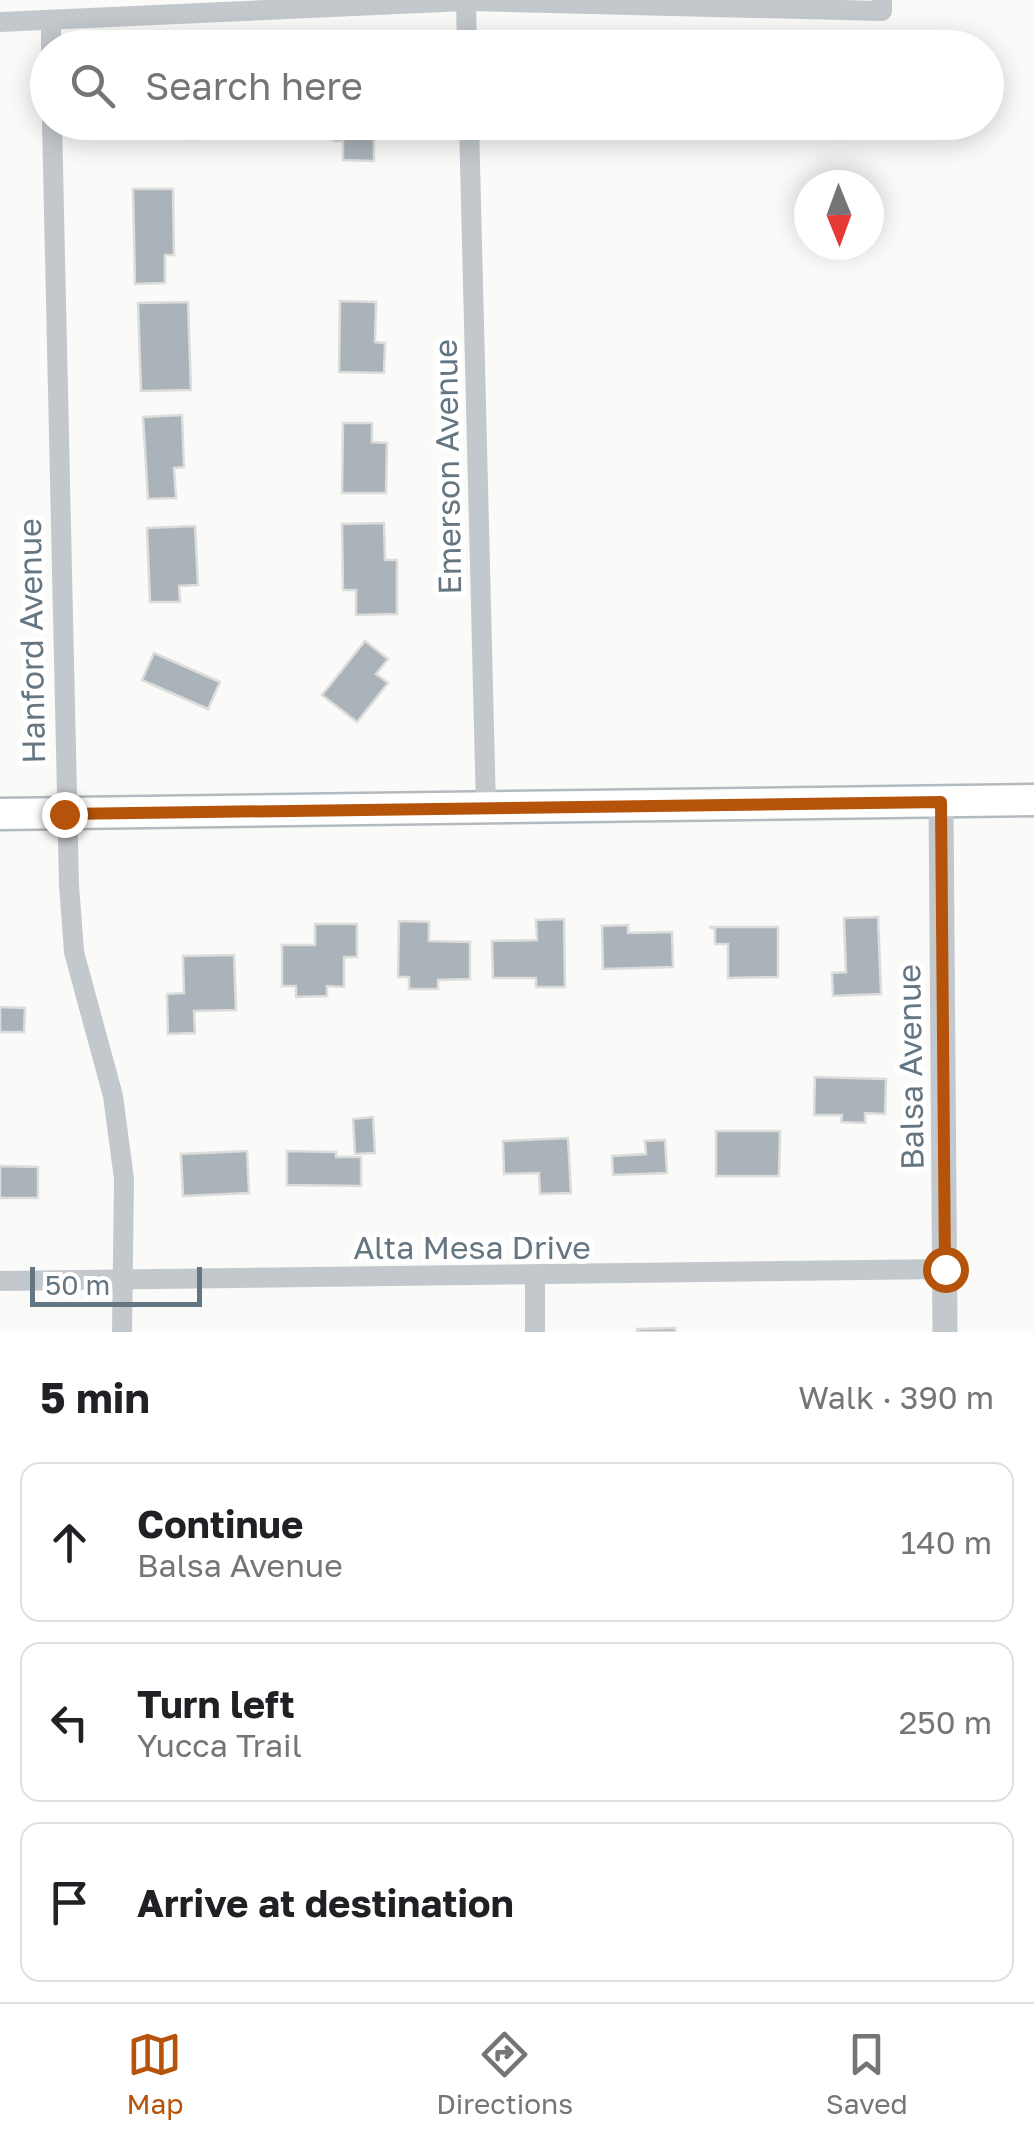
<!DOCTYPE html>
<html lang="en">
<head>
<meta charset="utf-8">
<style>
  :root { --surface:#fff; --page:#f2f2f2; --text:#202124; --muted:#757577; --line:#e0e0e0; --accent:#b45309 }
  body { margin:0; font-family:"Golos Text",sans-serif; background:var(--page); color:var(--text) }
  .compass { position:absolute; left:794px; top:170px; width:90px; height:90px; border-radius:50%; background:var(--surface); box-shadow:0 5px 25px #0003; rotate:179deg }
  .scale { position:absolute; left:30px; bottom:25px; width:172px; box-sizing:border-box; padding-left:10px; border:5px solid #657683; border-top:0; font-size:28px; line-height:35px; white-space:nowrap; color:#657683; -webkit-text-stroke:8px #fff; paint-order:stroke }
  .stop { position:absolute; width:30px; height:30px; margin:-22px; border:8px solid #b45309; border-radius:50%; background:#fff }
  .stop.end { background:#b45309; border-color:#fff; box-shadow:0 2px 10px #0008 }
  .list { margin:0; padding:0; list-style:none }
  h2 { display:flex; justify-content:space-between; align-items:center; height:130px; margin:0; padding:0 40px; font-size:42px }
  h2 small { font-size:32px; font-weight:400; color:var(--muted) }
  .list li { display:grid; grid-template-columns:65px 1fr auto; gap:30px; align-items:center; box-sizing:border-box; height:160px; margin:0 20px 20px; padding:0 20px; border:2px solid var(--line); border-radius:20px }
  .list b { display:block; font-size:38px; white-space:nowrap }
  .list p { margin:0; font-size:32px; white-space:nowrap; color:var(--muted) }
  .list em { font-size:32px; font-style:normal; color:var(--muted) }
  .icon { flex:none; width:55px; height:55px; fill:none; stroke:currentColor; stroke-width:2; stroke-linecap:round; stroke-linejoin:round }
  .map { position:relative; flex:none; width:1034px; height:1332px; overflow:hidden }
  .search { position:absolute; background:var(--surface); box-shadow:0 5px 25px #0003; left:30px; right:30px; top:30px; height:110px; display:flex; align-items:center; gap:25px; box-sizing:border-box; padding:0 35px; border-radius:55px; color:var(--muted); font-size:38px }
  .sheet { height:670px; background:var(--surface) }
  nav { display:flex; justify-content:space-around; align-items:center; box-sizing:border-box; height:140px; border-top:2px solid var(--line); background:var(--surface); font-size:28px; color:var(--muted) }
  nav a { display:grid; justify-items:center; gap:5px }
  nav .on { color:var(--accent) }
  .map>svg:first-child { display:block }
  .building { fill:#aab3b9; stroke:#dcdcda; stroke-width:2.5 }
  .lines { fill:none; stroke-linecap:round; stroke-linejoin:round }
  .secondary-casing { stroke:#b3babf; stroke-width:35 }
  .minor { stroke:#c3c8cc; stroke-width:20 }
  .tertiary { stroke:#c3c8cc; stroke-width:25 }
  .secondary { stroke:#fff; stroke-width:30 }
  .route { stroke:#b45309; stroke-width:12 }
  .labels { text-anchor:middle; dominant-baseline:central; stroke-width:10; stroke-linejoin:round; paint-order:stroke }
  .street-label { font-size:32px; fill:#657683; stroke:#fff }
</style>
</head>
<body>
<div class="map">
<svg width="1034" height="1332" viewBox="0 0 1034 1332">
  <rect width="100%" height="100%" fill="#fafaf8"/>
  <g class="building">
    <path d="M130,122H249L250,137L190,139L189,124Z"/>
    <path d="M334,122H374V161L343,160V141H334Z"/>
    <path d="M133,189H173L174,255H165V283L135,284Z"/>
    <path d="M340,301L376,302L375,342L385,343L384,373L339,372Z"/>
    <path d="M188,302L191,390L141,391L138,303Z"/>
    <path d="M182,415L184,467L174,468L176,498L148,499L143,417Z"/>
    <path d="M343,423H372V442L387,443L386,493H342Z"/>
    <path d="M384,523L385,560H397V614L356,615V590H343L342,524Z"/>
    <path d="M195,526L198,585L179,586L180,602H150L147,528Z"/>
    <path d="M365,641L388,659L376,674L388,683L357,722L322,695Z"/>
    <path d="M154,653L220,682L208,709L142,680Z"/>
    <path d="M878,917L881,994L833,996L832,973L846,972L844,918Z"/>
    <path d="M564,919L565,987H536V978H493L492,941L537,940L536,920Z"/>
    <path d="M399,921L429,922V941L470,942V979L438,980V989H409V977H398Z"/>
    <path d="M315,924H357V957H344V987L327,986V996L296,997V986H282V945H315Z"/>
    <path d="M628,925V933L672,932L673,967L603,969L602,926Z"/>
    <path d="M709,927H778V977L728,978V944H715V929Z"/>
    <path d="M234,955L236,1010L194,1011L195,1033L168,1034L167,994L184,993L183,956Z"/>
    <path d="M0,1007L25,1008L24,1032H0Z"/>
    <path d="M815,1077L886,1079L885,1114L865,1113V1123L841,1122L842,1115H814Z"/>
    <path d="M373,1117L375,1153L355,1154L353,1119Z"/>
    <path d="M716,1131H780L779,1176H716Z"/>
    <path d="M568,1138L571,1193L540,1194L539,1173L504,1174L503,1141Z"/>
    <path d="M665,1140L667,1173L613,1175L612,1156L646,1154L645,1141Z"/>
    <path d="M247,1151L249,1193L183,1196L181,1154Z"/>
    <path d="M287,1151L336,1152V1157H361V1186L287,1185Z"/>
    <path d="M0,1166L38,1167V1198H0Z"/>
    <path d="M675,1328V1332H637V1329Z"/>
  </g>
  <g class="lines">
    <defs>
      <path id="secondary" d="M0,814L1034,800"/>
    </defs>
    <use href="#secondary" class="secondary-casing"/>
    <g class="minor">
      <path d="M466,1L467,48"/>
      <path d="M0,22L466,1L882,11V0"/>
      <path d="M51,22V48"/>
      <path d="M52,122L69,885L74,952L113,1096L124,1179L122,1332"/>
      <path d="M469,122L486,809"/>
      <path d="M535,1277V1332"/>
      <path d="M0,1281L945,1269"/>
    </g>
    <path class="tertiary" d="M941,802L945,1332"/>
    <use href="#secondary" class="secondary"/>
  </g>
  <g class="lines">
    <path class="route" d="M64,814L941,802L945,1269"/>
  </g>
  <g class="labels">
    <g class="street-label">
      <text transform="translate(447 467) rotate(-91)">Emerson Avenue</text>
      <text transform="translate(31 641) rotate(-91)">Hanford Avenue</text>
      <text transform="translate(910 1067) rotate(-91)">Balsa Avenue</text>
      <text x="472" y="1247">Alta Mesa Drive</text>
    </g>
  </g>
</svg>
<svg class="compass" viewBox="-18 -18 36 36"><path d="M0-13l5 13h-10z" fill="#e53935"/><path d="M0 13l5-13h-10z" fill="#757577"/></svg>
<div class="scale">50 m</div>
<div class="stop" style="left:945px;top:1269px"></div>
<div class="stop end" style="left:64px;top:814px"></div>
<div class="search"><svg class="icon" aria-label="search" viewBox="0 0 24 24"><circle cx="10" cy="10" r="6"/><path d="M15 15l6 6"/></svg>Search here</div>
</div>
<section class="sheet">
<h2>5 min<small>Walk · 390 m</small></h2>
<ul class="list">
<li><svg class="icon" aria-label="ahead" viewBox="0 0 24 24"><path d="M12 20V5M6 11l6-6 6 6"/></svg><div><b>Continue</b><p>Balsa Avenue</p></div><em>140 m</em></li>
<li><svg class="icon" aria-label="left" viewBox="0 0 24 24"><path d="M17 20v-9H6M10 6l-5 5 5 5"/></svg><div><b>Turn left</b><p>Yucca Trail</p></div><em>250 m</em></li>
<li><svg class="icon" aria-label="arrive" viewBox="0 0 24 24"><path d="M6 21V4h12l-3 4 3 4H6"/></svg><div><b>Arrive at destination</b></div></li>
</ul>
</section>
<nav>
<a class="on"><svg class="icon" aria-label="map" viewBox="0 0 24 24"><path d="M3 6l6-2 6 2 6-2v14l-6 2-6-2-6 2zM9 4v14M15 6v14"/></svg>Map</a>
<a><svg class="icon" aria-label="directions" viewBox="0 0 24 24"><path d="M12 3l9 9-9 9-9-9zM9 14v-3h6M13 9l2 2-2 2"/></svg>Directions</a>
<a><svg class="icon" aria-label="saved" viewBox="0 0 24 24"><path d="M7 4h10v16l-5-4-5 4z"/></svg>Saved</a>
</nav>
</body>
</html>
